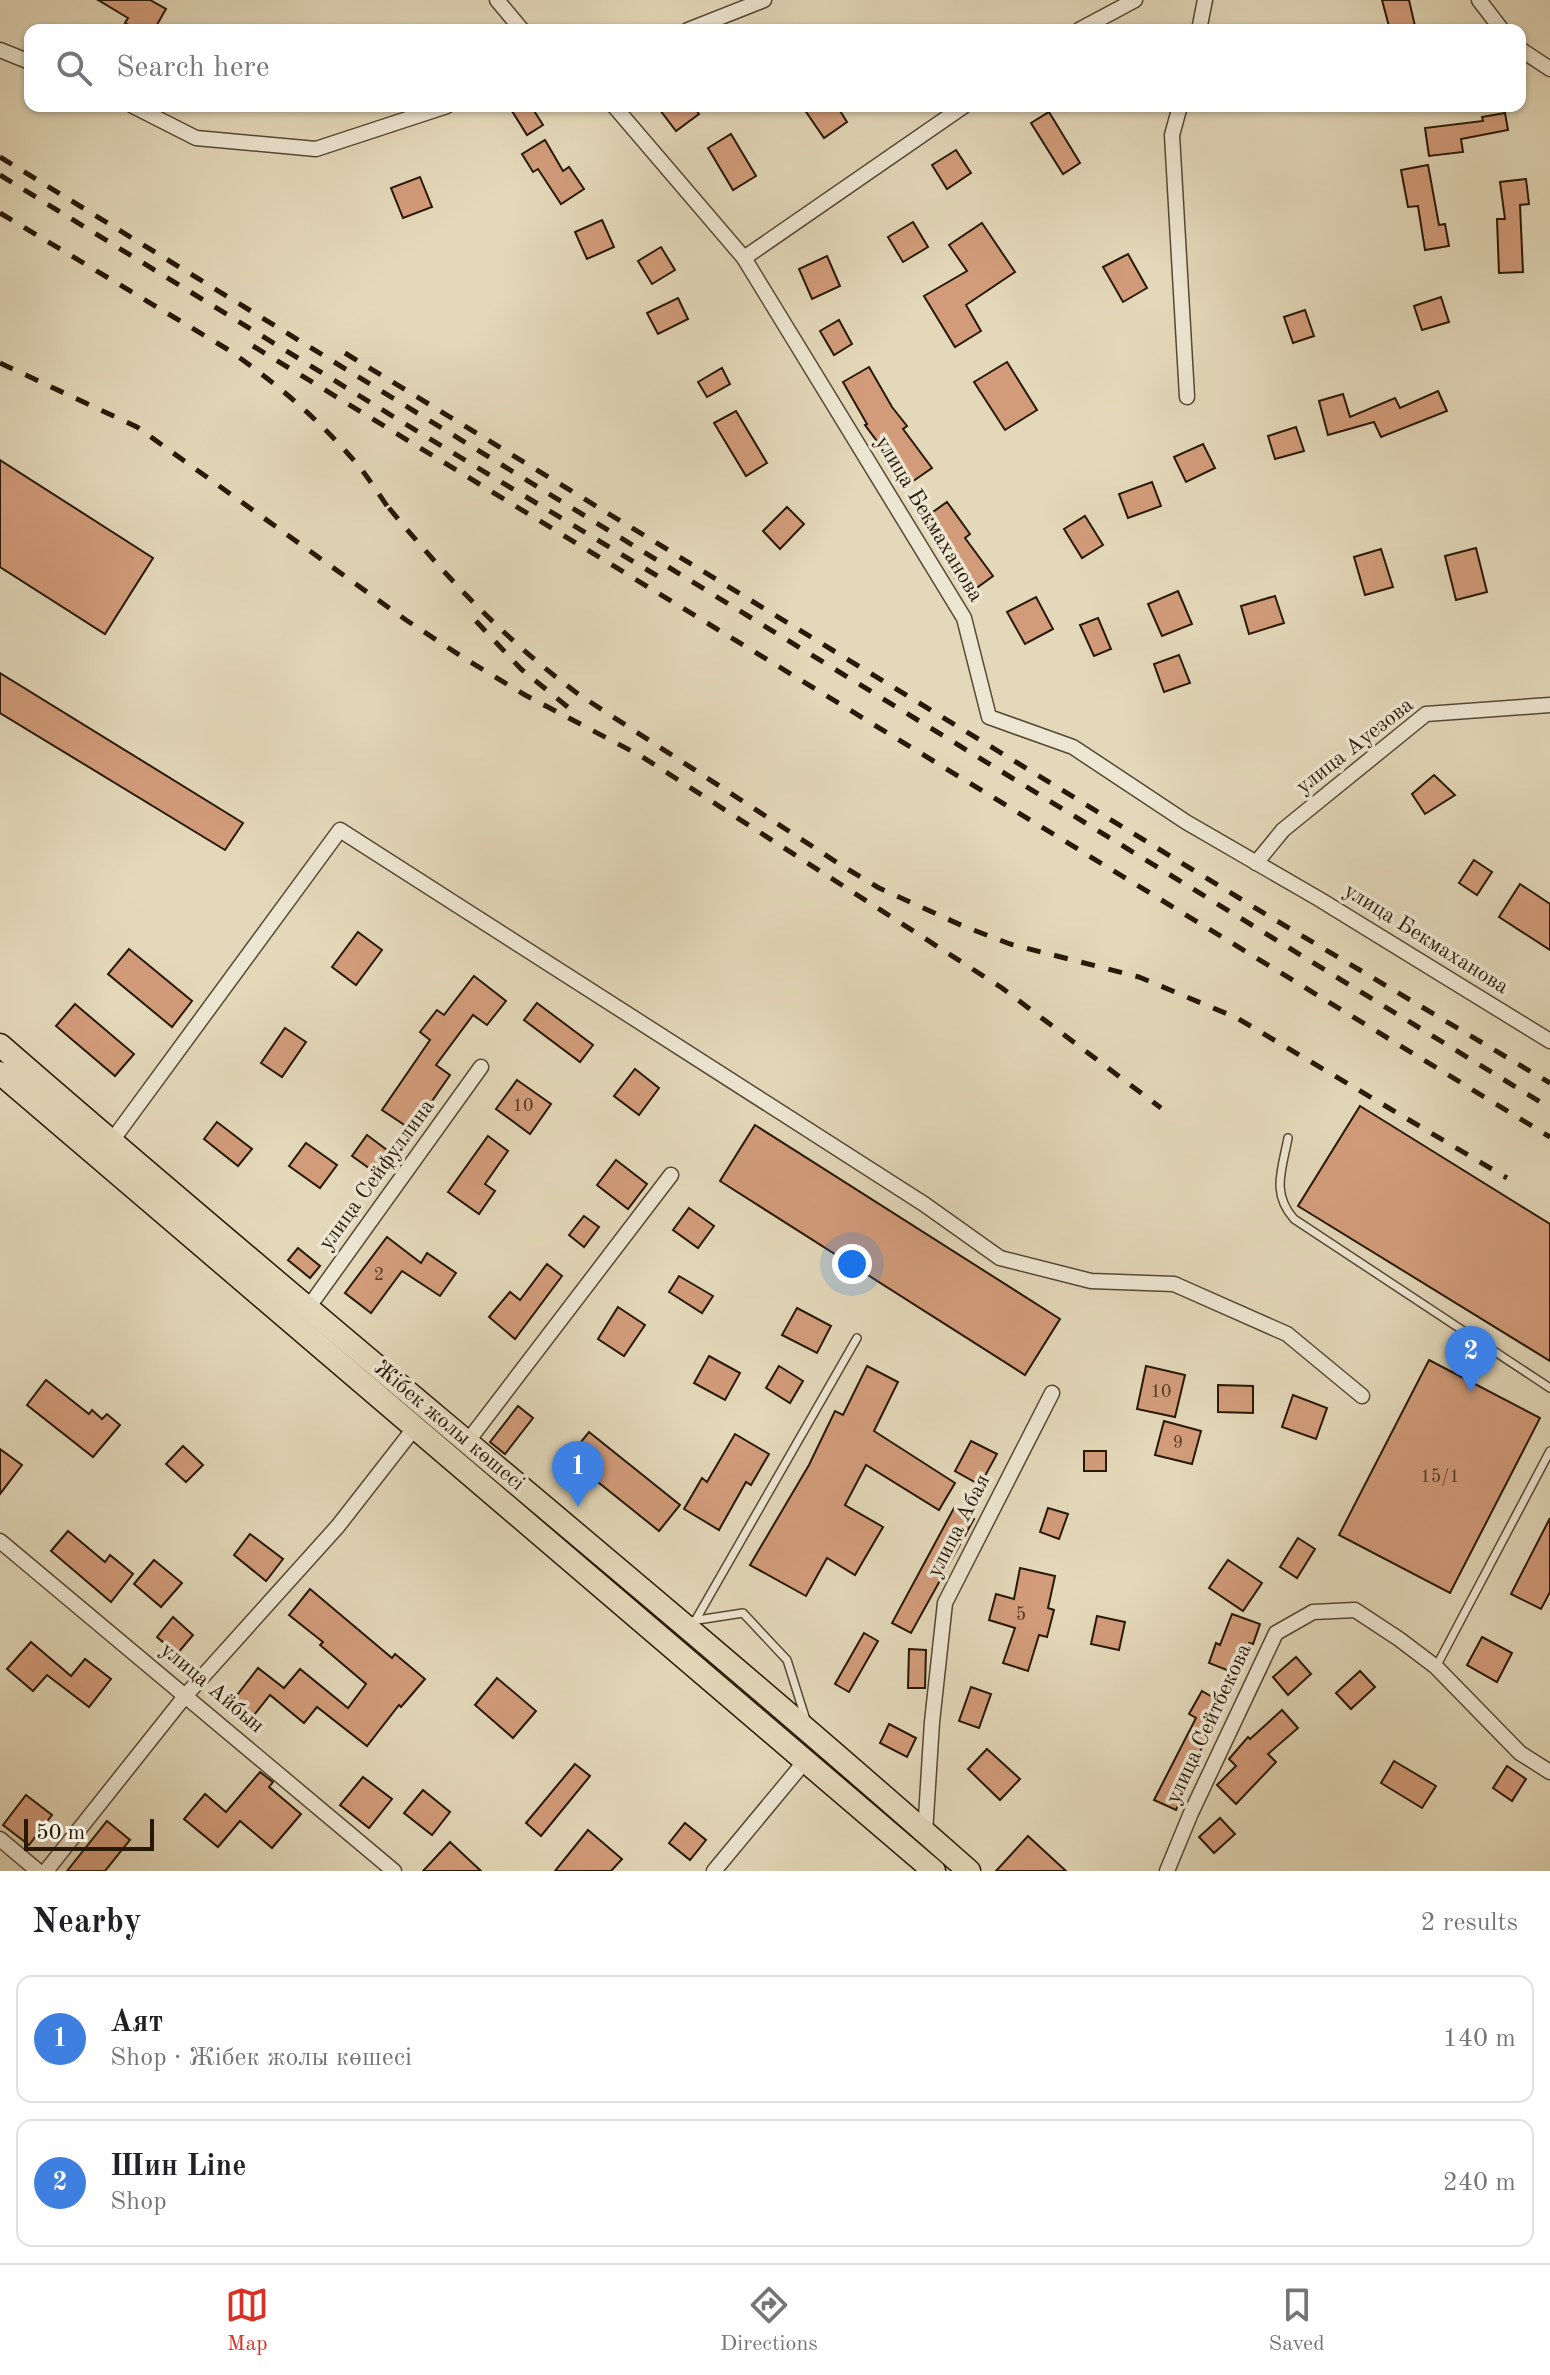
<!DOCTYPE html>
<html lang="en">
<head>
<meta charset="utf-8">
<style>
  :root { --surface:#fff; --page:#f2f2f2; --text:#202124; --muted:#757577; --line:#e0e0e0; --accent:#d93025 }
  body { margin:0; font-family:"Old Standard TT",serif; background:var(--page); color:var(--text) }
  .scale { position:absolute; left:24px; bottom:20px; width:130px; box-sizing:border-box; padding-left:8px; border:4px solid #281807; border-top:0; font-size:22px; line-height:28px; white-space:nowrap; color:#281807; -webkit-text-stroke:6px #ede6d2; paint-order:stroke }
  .you { position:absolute; left:852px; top:1264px; width:28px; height:28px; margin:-20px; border:6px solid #fff; border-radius:50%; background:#1a73e8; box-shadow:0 0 0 12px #1a73e833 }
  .badge { display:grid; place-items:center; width:52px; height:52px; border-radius:50%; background:var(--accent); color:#fff; font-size:26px; font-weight:700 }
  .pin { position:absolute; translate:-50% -66px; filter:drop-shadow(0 2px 4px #0008) }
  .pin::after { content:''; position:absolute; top:42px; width:28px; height:24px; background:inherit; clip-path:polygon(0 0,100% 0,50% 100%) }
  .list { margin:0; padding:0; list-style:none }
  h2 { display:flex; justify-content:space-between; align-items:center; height:104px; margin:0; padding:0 32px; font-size:34px }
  h2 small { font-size:26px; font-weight:400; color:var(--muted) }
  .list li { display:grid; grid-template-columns:52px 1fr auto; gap:24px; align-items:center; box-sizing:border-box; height:128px; margin:0 16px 16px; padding:0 16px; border:2px solid var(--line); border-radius:16px }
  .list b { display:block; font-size:30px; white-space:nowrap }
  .list p { margin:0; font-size:26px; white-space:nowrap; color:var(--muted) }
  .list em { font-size:26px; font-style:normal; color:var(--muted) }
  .icon { flex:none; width:44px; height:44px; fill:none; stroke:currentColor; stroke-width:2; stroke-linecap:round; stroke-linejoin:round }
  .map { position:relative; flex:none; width:1550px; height:1871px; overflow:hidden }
  .search { position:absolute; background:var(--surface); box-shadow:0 2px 6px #0004; left:24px; right:24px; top:24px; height:88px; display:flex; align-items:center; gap:20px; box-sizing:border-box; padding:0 28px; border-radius:16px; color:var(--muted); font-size:30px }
  .sheet { height:392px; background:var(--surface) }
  nav { display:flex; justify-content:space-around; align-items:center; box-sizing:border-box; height:112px; border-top:2px solid var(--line); background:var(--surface); font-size:22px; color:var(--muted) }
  nav a { display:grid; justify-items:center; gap:4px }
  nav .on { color:var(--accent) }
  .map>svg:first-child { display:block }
  .building { fill:#d29c7a; stroke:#281807; stroke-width:2 }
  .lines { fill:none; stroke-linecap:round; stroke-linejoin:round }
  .service-casing { stroke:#574834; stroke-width:10 }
  .minor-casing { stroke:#574834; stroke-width:17 }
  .primary-casing { stroke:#281807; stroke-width:25 }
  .service { stroke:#ede6d2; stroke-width:7 }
  .minor { stroke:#ede6d2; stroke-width:14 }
  .primary { stroke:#e3d8b9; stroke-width:22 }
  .rail { stroke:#281807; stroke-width:5; stroke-dasharray:14 14; stroke-linecap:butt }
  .labels { text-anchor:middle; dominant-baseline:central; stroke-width:7; stroke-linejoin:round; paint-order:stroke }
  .number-label { font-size:18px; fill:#523924 }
  .street-label { font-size:22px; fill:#281807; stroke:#ede6d2 }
</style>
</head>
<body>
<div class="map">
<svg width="1550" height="1871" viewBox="0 0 1550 1871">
  <rect width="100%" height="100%" fill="#e3d8b9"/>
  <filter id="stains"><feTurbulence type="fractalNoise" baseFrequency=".0025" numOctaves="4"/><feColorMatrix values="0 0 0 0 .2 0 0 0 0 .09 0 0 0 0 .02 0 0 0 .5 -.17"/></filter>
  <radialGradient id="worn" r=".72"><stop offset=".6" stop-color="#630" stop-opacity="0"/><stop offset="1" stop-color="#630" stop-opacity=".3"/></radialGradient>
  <g class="building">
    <path d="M98,0H150L166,9L154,30H137L125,23L128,18Z"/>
    <path d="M1382,0H1409L1415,26L1390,30Z"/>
    <path d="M520,106H531L543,125L527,135L512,111Z"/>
    <path d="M657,106H693L699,114L676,131Z"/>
    <path d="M802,106H837L847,122L824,138Z"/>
    <path d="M1049,112L1080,163L1063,174L1031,123Z"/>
    <path d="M1505,113L1508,130L1461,139L1463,152L1429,156L1425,128L1483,121L1482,117Z"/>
    <path d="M731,134L756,176L733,190L708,148Z"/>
    <path d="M545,140L563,171L569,167L584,189L561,204L538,169L533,172L522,154Z"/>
    <path d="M956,150L971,173L947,189L932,165Z"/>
    <path d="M1428,165L1439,225L1445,224L1449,246L1425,250L1418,206L1408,207L1401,170Z"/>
    <path d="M420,177L432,207L403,218L391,188Z"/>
    <path d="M1526,179L1529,204L1520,205L1523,272L1499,273L1497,219H1505L1500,182Z"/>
    <path d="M602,220L614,247L587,259L575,232Z"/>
    <path d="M913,222L928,247L903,262L888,237Z"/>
    <path d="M982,223L1015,272L966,305L981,331L955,347L924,296L967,271L949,245Z"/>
    <path d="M661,247L675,270L652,284L638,261Z"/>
    <path d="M1128,254L1147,288L1123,302L1103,267Z"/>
    <path d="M827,256L840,286L812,299L799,269Z"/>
    <path d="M1441,297L1449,322L1422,330L1414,306Z"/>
    <path d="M678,298L688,319L658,334L647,313Z"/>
    <path d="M1305,310L1314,336L1293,343L1284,317Z"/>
    <path d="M839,320L852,344L834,355L820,331Z"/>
    <path d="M1007,362L1037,410L1005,430L974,382Z"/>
    <path d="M869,367L892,407L907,426L903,429L932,468L909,484L865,425L867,424L843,382Z"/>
    <path d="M722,368L730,384L707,397L698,382Z"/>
    <path d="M1438,391L1447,411L1381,437L1374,422L1328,435L1319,401L1343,394L1350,417L1395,398L1400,408Z"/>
    <path d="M736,411L767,463L746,476L714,423Z"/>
    <path d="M1296,427L1304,451L1275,459L1268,436Z"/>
    <path d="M1203,444L1215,468L1186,482L1174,457Z"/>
    <path d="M0,460L153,558L105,634L0,567Z"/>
    <path d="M1152,482L1161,506L1128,518L1119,494Z"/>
    <path d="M947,502L970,534L965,538L993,576L967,595L950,571L957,566L923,519Z"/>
    <path d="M787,507L804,524L780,549L763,531Z"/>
    <path d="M1085,516L1103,545L1082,558L1064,529Z"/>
    <path d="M1476,548L1487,592L1456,600L1445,556Z"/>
    <path d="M1381,549L1393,587L1365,595L1354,557Z"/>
    <path d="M1178,591L1192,624L1162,636L1148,604Z"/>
    <path d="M1275,596L1284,623L1249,634L1241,606Z"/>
    <path d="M1036,597L1053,629L1025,644L1007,612Z"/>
    <path d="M1098,618L1111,649L1094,656L1080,625Z"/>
    <path d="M1179,655L1190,683L1164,692L1154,664Z"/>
    <path d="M0,673L243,823L225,850L0,713Z"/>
    <path d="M1434,775L1455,795L1425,814L1412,794Z"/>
    <path d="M1474,860L1492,872L1477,895L1459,883Z"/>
    <path d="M1520,884L1550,904V950L1499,917Z"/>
    <path d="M358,932L382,950L356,985L332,967Z"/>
    <path d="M129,949L192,1001L172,1027L108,974Z"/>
    <path d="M474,976L506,1001L487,1025L473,1015L436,1065L450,1075L412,1130L382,1110L430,1040L420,1032L437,1010L444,1015Z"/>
    <path d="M537,1003L593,1045L580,1062L524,1020Z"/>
    <path d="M75,1004L134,1054L115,1076L56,1026Z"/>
    <path d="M285,1028L306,1042L282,1077L261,1063Z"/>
    <path d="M635,1069L659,1088L639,1115L614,1096Z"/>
    <path d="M517,1080L551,1104L530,1134L496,1109Z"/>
    <path d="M1360,1106L1550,1224V1361L1298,1206Z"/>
    <path d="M217,1122L252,1149L238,1166L204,1139Z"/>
    <path d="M755,1125L1060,1319L1025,1375L720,1181Z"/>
    <path d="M367,1135L391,1153L376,1173L352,1156Z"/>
    <path d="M488,1136L508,1151L485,1184L495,1191L479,1214L448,1192Z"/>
    <path d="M306,1143L337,1165L320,1188L289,1166Z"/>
    <path d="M616,1160L647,1184L628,1209L597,1185Z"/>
    <path d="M689,1208L714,1226L698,1248L673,1230Z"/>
    <path d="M584,1216L599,1227L584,1247L569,1235Z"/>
    <path d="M387,1237L421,1263L427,1253L456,1273L440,1296L402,1271L371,1313L345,1293Z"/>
    <path d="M298,1248L320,1266L310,1278L288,1260Z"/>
    <path d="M547,1264L562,1276L515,1339L489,1317L510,1292L520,1300Z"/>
    <path d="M679,1276L713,1296L702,1313L669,1292Z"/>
    <path d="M618,1307L645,1325L624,1356L598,1339Z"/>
    <path d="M797,1308L831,1326L817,1353L782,1335Z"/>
    <path d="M709,1356L740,1373L725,1400L694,1383Z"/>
    <path d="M1429,1360L1540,1418L1450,1593L1339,1535Z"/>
    <path d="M779,1366L803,1381L790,1403L766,1388Z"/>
    <path d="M867,1366L898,1382L874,1431L955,1483L939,1510L866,1465L845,1505L883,1527L855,1575L827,1558L806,1596L750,1565L809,1465L835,1411L843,1415Z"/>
    <path d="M1146,1366L1185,1375L1175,1417L1137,1409Z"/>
    <path d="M46,1380L89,1414L92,1410L102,1419L107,1414L120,1425L93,1457L27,1405Z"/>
    <path d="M1218,1385L1253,1386V1413L1218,1412Z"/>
    <path d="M1293,1395L1327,1408L1316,1439L1282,1427Z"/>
    <path d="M518,1406L533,1418L505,1454L490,1442Z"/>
    <path d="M1164,1421L1201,1431L1192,1464L1155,1455Z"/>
    <path d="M589,1432L680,1505L659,1531L568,1458Z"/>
    <path d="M735,1434L769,1454L751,1485L746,1482L719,1530L684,1509L702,1478L707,1482Z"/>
    <path d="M971,1441L997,1454L980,1485L955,1471Z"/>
    <path d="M183,1446L203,1465L186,1482L166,1464Z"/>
    <path d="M0,1449L22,1465L0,1494Z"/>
    <rect x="1084" y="1451" width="22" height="20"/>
    <path d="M954,1508L974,1519L911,1633L892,1623Z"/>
    <path d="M1048,1508L1068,1514L1059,1539L1040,1532Z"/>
    <path d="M1550,1518V1592L1541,1609L1511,1594Z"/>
    <path d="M68,1531L105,1562L110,1555L133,1574L111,1602L51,1551Z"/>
    <path d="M250,1534L283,1559L266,1581L234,1555Z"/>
    <path d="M1298,1538L1315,1549L1297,1578L1280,1567Z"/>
    <path d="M154,1560L182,1583L161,1607L134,1584Z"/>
    <path d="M1228,1560L1262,1583L1243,1611L1209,1588Z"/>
    <path d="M1020,1568L1055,1576L1048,1608L1054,1610L1047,1637L1039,1635L1028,1671L1003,1663L1015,1628L989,1620L996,1594L1014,1599Z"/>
    <path d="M310,1589L392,1658L395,1654L425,1679L401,1707L399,1705L367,1746L317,1707L304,1723L270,1695L254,1715L234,1699L258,1668L284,1688L300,1669L348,1708L366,1684L320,1645L323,1642L289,1615Z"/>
    <path d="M1232,1614L1260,1624L1253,1644L1249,1643L1237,1674L1209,1663L1216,1643L1220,1645Z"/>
    <path d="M1097,1616L1125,1622L1119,1650L1091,1644Z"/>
    <path d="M173,1617L193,1635L177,1654L157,1637Z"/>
    <path d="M864,1633L878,1641L849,1692L835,1684Z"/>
    <path d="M1482,1637L1512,1653L1497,1682L1467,1665Z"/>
    <path d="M31,1642L71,1676L85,1659L111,1679L89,1707L47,1675L33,1691L7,1669Z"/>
    <path d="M909,1649L926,1650L925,1688H908Z"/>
    <path d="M1296,1657L1311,1674L1288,1695L1273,1677Z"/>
    <path d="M1360,1671L1375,1687L1351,1709L1336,1693Z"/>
    <path d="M497,1678L536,1711L513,1738L475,1705Z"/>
    <path d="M971,1687L991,1694L979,1728L959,1721Z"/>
    <path d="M1202,1691L1224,1704L1187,1777L1191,1779L1176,1810L1154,1800L1196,1718L1189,1714Z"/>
    <path d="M1282,1710L1298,1728L1268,1754L1276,1762L1236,1804L1217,1785L1236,1766L1229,1759L1248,1737L1250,1739Z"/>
    <path d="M889,1724L916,1738L907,1757L880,1743Z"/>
    <path d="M987,1749L1020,1779L1000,1800L968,1769Z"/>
    <path d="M1394,1761L1436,1786L1422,1808L1381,1783Z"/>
    <path d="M575,1764L590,1776L541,1836L526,1823Z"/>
    <path d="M1507,1766L1526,1779L1512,1801L1493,1788Z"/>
    <path d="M260,1772L273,1782L269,1787L301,1814L272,1848L240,1821L218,1847L184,1819L205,1794L226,1812Z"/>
    <path d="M363,1777L392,1799L369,1828L340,1805Z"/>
    <path d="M423,1790L450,1812L432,1835L404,1813Z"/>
    <path d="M26,1795L52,1815L29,1845L3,1825Z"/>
    <path d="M1220,1818L1235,1834L1214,1853L1199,1837Z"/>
    <path d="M107,1821L130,1840L105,1871H67Z"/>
    <path d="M685,1823L706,1840L690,1860L669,1843Z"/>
    <path d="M588,1830L622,1859L611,1871H555Z"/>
    <path d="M1028,1836L1066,1871H996Z"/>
    <path d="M450,1842L481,1871H423Z"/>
  </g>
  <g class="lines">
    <defs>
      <g id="service">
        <path d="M1288,1138C1282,1170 1271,1193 1294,1219L1550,1388"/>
        <path d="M691,1621L743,1613L787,1660L806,1720"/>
        <path d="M695,1621L857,1338"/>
        <path d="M1436,1667L1550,1451"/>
      </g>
      <g id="minor">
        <path d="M497,0L522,30"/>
        <path d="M1479,0L1502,30"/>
        <path d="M688,30L764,0"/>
        <path d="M1079,30L1135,0"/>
        <path d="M1199,30L1205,0"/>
        <path d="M1520,49L1550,69"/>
        <path d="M0,50L30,62"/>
        <path d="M133,106L196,138L316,149L447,106"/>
        <path d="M614,106L744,258L964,618L989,717L1073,747L1186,822L1319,899L1550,1041"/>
        <path d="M1180,106L1172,135L1187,397"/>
        <path d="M744,258L964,106"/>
        <path d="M1256,863L1283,830L1426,714L1550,705"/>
        <path d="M111,1142L340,830L924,1204L1000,1258L1091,1281L1174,1284L1287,1334L1362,1396"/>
        <path d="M308,1308L481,1067"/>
        <path d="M468,1441L671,1175"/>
        <path d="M0,1541L394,1871"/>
        <path d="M925,1833L932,1722L945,1603L1052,1393"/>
        <path d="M0,1839L38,1871"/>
        <path d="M46,1871L186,1695L338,1526L416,1426"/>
        <path d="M714,1871L806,1760"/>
        <path d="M1167,1871L1191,1813L1276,1633L1313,1612L1355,1610L1399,1639L1436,1667L1520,1753L1550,1772"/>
      </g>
      <g id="primary">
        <path d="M0,1045C320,1324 651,1590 969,1871"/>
        <path d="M0,1073L934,1871"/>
      </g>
    </defs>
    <use href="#service" class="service-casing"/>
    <use href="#minor" class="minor-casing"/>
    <use href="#primary" class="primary-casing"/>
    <use href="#service" class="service"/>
    <use href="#minor" class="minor"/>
    <use href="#primary" class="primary"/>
    <g class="rail">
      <path d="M0,157L1550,1108"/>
      <path d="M0,175L420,433L669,583"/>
      <path d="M0,213L227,349C272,380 314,415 350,456C367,474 380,497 395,517"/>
      <path d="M253,346L1550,1137"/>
      <path d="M345,353L1267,915L1550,1083"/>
      <path d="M0,363L137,427L406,620L467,660L525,695L641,756L1002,988L1161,1108"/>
      <path d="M389,508C447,578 507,642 581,696L844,867L879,888L963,926L1010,944L1139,977L1237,1018L1507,1178"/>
      <path d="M476,621L521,669L569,708"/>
    </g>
  </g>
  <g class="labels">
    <g class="number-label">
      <text x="523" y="1106">10</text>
      <text x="379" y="1275">2</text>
      <text x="1161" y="1392">10</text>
      <text x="1178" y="1443">9</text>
      <text x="1440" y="1477">15/1</text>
      <text x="1021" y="1615">5</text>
    </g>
    <g class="street-label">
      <text transform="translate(929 519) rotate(59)">улица Бекмаханова</text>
      <text transform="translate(1355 746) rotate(-38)">улица Ауезова</text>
      <text transform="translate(1426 939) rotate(32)">улица Бекмаханова</text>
      <text transform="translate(377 1175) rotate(-54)">улица Сейфуллина</text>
      <text transform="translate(449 1426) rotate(40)">Жібек жолы көшесі</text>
      <text transform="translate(959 1526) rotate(-63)">улица Абая</text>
      <text transform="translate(212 1688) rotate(40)">улица Айбын</text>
      <text transform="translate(1209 1724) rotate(-65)">улица Сейтбекова</text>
    </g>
  </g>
  <rect width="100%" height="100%" filter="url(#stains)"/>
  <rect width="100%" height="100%" fill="url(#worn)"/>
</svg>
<div class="scale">50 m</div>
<div class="you"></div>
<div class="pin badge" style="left:578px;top:1507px;background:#3f7fe0">1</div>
<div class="pin badge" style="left:1471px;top:1392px;background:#3f7fe0">2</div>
<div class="search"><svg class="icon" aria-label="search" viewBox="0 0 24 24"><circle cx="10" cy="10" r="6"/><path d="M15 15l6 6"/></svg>Search here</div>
</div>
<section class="sheet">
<h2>Nearby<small>2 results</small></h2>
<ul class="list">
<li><span class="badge" style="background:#3f7fe0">1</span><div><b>Аят</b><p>Shop · Жібек жолы көшесі</p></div><em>140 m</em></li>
<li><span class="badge" style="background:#3f7fe0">2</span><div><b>Шин Line</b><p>Shop</p></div><em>240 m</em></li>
</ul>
</section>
<nav>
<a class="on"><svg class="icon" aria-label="map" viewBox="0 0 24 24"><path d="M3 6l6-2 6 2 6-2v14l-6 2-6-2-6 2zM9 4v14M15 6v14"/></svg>Map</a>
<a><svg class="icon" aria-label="directions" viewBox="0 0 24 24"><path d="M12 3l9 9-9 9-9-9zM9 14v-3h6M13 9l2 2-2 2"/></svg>Directions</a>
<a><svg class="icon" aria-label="saved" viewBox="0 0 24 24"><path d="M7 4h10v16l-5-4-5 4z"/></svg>Saved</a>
</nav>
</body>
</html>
